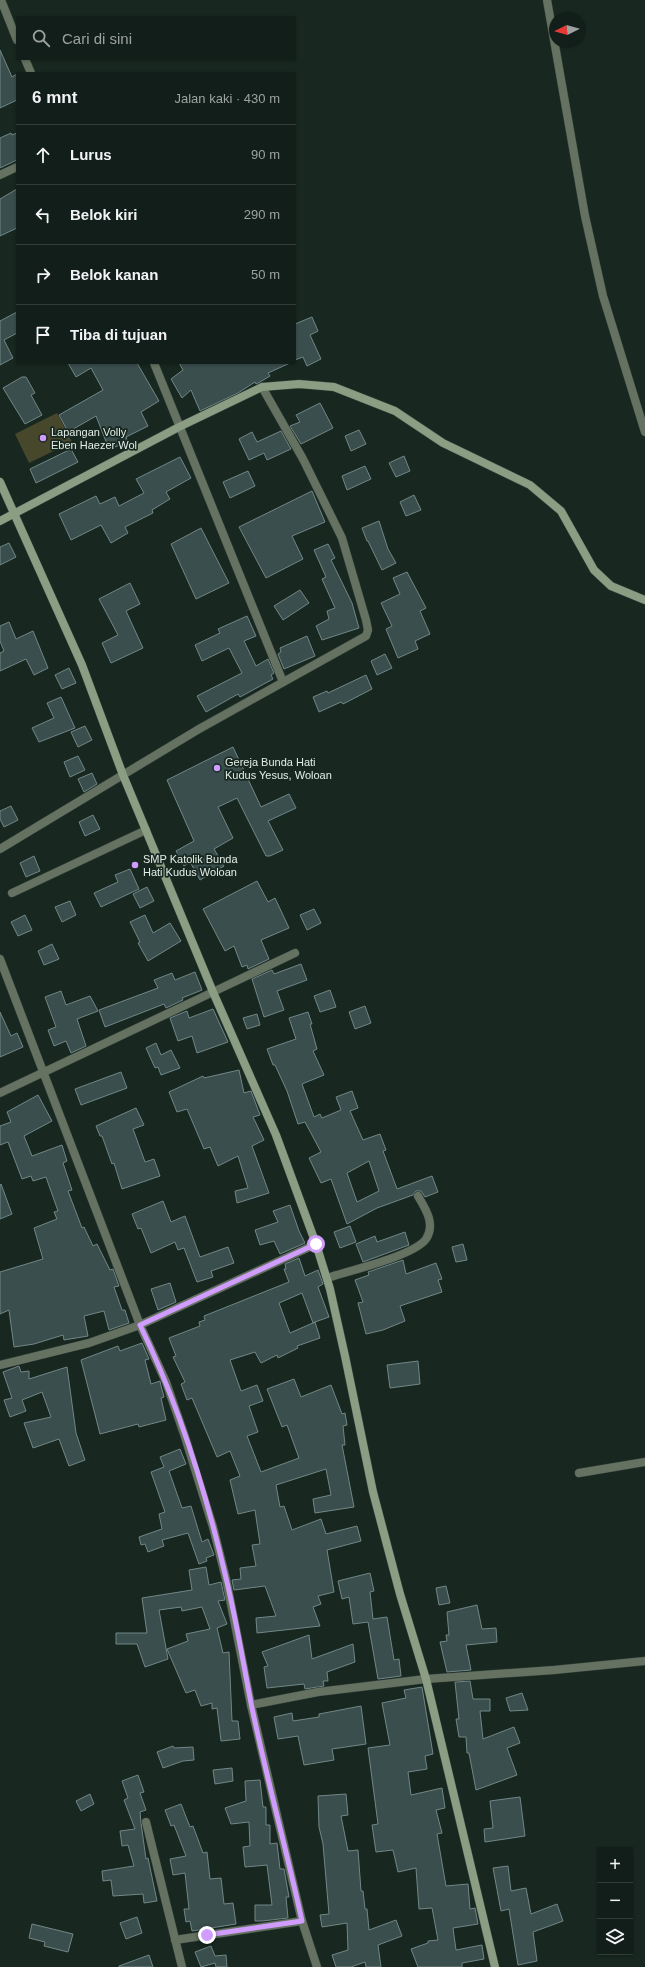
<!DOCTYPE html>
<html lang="id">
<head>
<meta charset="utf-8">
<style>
  :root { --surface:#121e19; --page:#1b2722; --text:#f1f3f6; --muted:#9ca2a2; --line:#313c38 }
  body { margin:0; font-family:Helvetica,sans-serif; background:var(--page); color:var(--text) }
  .controls { position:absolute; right:12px; bottom:12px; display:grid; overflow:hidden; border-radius:0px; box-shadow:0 1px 3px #0004 }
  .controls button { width:36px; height:36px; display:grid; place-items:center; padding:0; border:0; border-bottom:1px solid var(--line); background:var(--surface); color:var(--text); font:20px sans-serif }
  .compass { position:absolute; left:549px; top:12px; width:36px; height:36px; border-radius:50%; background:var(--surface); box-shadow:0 1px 3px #0004; rotate:265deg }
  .stop { position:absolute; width:12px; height:12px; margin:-9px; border:3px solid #d09dff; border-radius:50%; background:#fff }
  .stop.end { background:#d09dff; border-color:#fff; box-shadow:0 1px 4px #0008 }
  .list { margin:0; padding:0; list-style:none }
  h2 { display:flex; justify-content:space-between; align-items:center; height:52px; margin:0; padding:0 16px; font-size:17px }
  h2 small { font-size:13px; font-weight:400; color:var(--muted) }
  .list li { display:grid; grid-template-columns:26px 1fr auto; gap:12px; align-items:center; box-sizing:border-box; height:60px; padding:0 16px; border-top:1px solid var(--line) }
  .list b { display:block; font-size:15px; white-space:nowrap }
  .list em { font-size:13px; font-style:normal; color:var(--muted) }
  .icon { flex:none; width:22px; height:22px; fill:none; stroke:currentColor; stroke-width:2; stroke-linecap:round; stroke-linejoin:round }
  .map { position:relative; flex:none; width:645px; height:1967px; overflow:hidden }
  .search { position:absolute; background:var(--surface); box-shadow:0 1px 3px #0004; left:16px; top:16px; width:280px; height:44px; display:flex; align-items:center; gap:10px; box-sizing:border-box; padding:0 14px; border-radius:0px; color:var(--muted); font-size:15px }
  .panel { position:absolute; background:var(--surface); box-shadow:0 1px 3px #0004; left:16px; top:72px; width:280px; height:292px; border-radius:0px }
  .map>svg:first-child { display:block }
  .green { fill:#47472c }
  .building { fill:#3a4e4d; stroke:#718786; fill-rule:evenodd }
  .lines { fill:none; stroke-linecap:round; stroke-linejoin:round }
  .lane-casing { stroke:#34443d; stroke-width:9 }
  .street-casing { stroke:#34443d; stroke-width:9 }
  .secondary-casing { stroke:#34443d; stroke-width:9 }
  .lane { stroke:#667261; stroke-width:8 }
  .street { stroke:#667261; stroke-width:8 }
  .secondary { stroke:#8b9e83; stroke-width:8 }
  .route { stroke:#d09dff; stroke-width:5 }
  .poi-dot { fill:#d09dff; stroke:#182821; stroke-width:1.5 }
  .labels { text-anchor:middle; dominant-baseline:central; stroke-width:3.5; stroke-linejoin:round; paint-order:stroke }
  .poi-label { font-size:11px; fill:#e3ede8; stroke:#182821; text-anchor:start }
</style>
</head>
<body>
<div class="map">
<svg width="645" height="1967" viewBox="0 0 645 1967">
  <rect width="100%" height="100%" fill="#182821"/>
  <path class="green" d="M57,413L72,442L29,463L15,434Z"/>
  <g class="building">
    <path d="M0,50L12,77L17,74V100L0,108Z"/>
    <path d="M11,133L12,135L17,133V160L0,168V138Z"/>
    <path d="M17,189V228L0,236V199Z"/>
    <path d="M17,312V333L4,340L13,358L0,365V321Z"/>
    <path d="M312,317L318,331L310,335L321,359L307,366L303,357L295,360V324Z"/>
    <path d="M68,363H137L159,401L141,412L148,426L126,437L128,442L109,449L96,416L68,432L59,415L103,390L91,368L76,377Z"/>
    <path d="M179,363H290L268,373L270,376L260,382L256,384L255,382L238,393L200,411L191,390L182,398L171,379L183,370Z"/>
    <path d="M22,377H26L35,393L31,395L42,415L25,424L3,388Z"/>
    <path d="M320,403L333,428L301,444L290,426L300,422L296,415Z"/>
    <path d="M359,430L366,444L351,451L345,436Z"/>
    <path d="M281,431L291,449L267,460L264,453L249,460L239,439L252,432L257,442Z"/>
    <path d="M71,449L78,462L36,483L30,469Z"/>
    <path d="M404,456L410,471L396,477L389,463Z"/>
    <path d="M180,457L191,478L166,492L170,499L152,510L153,513L125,527L128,533L111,543L101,525L71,540L59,514L96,496L100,504L115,497L119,506L144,493L136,479Z"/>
    <path d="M365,466L371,479L347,490L342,476Z"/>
    <path d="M248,471L255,486L230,498L223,482Z"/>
    <path d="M312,491L325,522L292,536L303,559L266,578L239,527Z"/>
    <path d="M414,495L421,510L406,516L400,502Z"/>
    <path d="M379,521L388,549L396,563L382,570L368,541H367L362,528Z"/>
    <path d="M201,528L229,583L196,599L171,544Z"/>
    <path d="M9,543L16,557L0,565V547Z"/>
    <path d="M328,544L335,558L331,560L352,603L359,628L322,640L316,626L329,619L327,611L335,608L322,579L326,577L314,550Z"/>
    <path d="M407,572L426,608L420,611L430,634L415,641L418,649L398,658L386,629L392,626L381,603L400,594L393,578Z"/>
    <path d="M130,583L140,604L126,611L143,648L111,663L102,643L118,635L99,599Z"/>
    <path d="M300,590L309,603L283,620L274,606Z"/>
    <path d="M247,616L256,636L244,641L256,666L268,659L274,673L271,675L273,679L240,697L238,694L206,712L197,696L242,673L229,648L202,661L195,645L220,633L218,629Z"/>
    <path d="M9,622L16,639L33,631L48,668L34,675L26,659L0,671V653L4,651L0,641V626Z"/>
    <path d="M307,636L315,656L284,669L278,654L281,652L280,648Z"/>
    <path d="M385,654L392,668L377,675L371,661Z"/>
    <path d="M69,668L76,683L62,689L55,675Z"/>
    <path d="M366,675L372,689L343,704L341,702L319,712L313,697L327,691L328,693Z"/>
    <path d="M61,697L75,728L39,742L32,728L54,718L47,703Z"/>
    <path d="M85,726L92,740L78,747L71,732Z"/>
    <path d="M233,747L261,807L289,794L296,808L268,821L283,850L270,856H266L237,798L218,807L233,838L214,849L224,866L200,880L190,862L184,866L176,851L194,841L167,780Z"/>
    <path d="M78,756L85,770L70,777L64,762Z"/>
    <path d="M92,773L97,784L84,792L78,779Z"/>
    <path d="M11,806L18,820L4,827L0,819V811Z"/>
    <path d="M93,815L100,829L85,836L79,822Z"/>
    <path d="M34,856L40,871L26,877L20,863Z"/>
    <path d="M130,869L139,889L101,907L94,893L118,882L115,875Z"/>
    <path d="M257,881L268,902L275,898L289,928L261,940L269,959L248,969L247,965L242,967L234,946L225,951L203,909Z"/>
    <path d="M147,887L154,901L140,908L133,894Z"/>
    <path d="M70,901L76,915L62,922L55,907Z"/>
    <path d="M314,909L321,923L307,930L300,915Z"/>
    <path d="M25,915L32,930L18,936L11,922Z"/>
    <path d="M145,915L153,933L170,923L181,941L148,961L138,943L140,942L130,922Z"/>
    <path d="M52,944L59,959L44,965L38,951Z"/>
    <path d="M301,964L307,980L277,991L284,1010L264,1017L252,979L272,970L274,974Z"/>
    <path d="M195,972L202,990L182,998L183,1000L166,1008L164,1004L105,1027L99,1010L158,988L154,980L172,973L175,980Z"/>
    <path d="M330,990L336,1007L320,1012L314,996Z"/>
    <path d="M61,991L66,1005L90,996L98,1011L77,1019L86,1046L71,1053L66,1041L54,1046L48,1030L56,1027L45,997Z"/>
    <path d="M365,1006L371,1023L355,1029L349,1012Z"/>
    <path d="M213,1009L228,1042L197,1053L192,1036L178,1041L170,1018L187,1011L189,1018Z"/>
    <path d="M0,1012L11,1036L17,1033L23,1047L0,1057Z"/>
    <path d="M308,1012L312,1024H310L317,1049L313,1051L324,1075L302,1084L314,1117L320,1114L322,1118L341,1110L336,1097L352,1091L358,1108L350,1111L363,1140L380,1134L386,1150L383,1151L397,1189L432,1176L438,1192L425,1197L421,1191H416L413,1195L377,1208L347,1224L331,1179L321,1183L309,1158L321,1152L305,1122L298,1124L287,1091L275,1065H273L267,1049L296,1039L289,1018ZM369,1161L379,1191L357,1202L347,1173Z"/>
    <path d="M257,1014L260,1025L247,1029L243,1018Z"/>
    <path d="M156,1043L161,1055L171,1050L180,1068L161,1075L158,1067L155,1068L146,1048Z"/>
    <path d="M239,1070L244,1093L251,1091L260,1115L253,1117L264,1140L252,1146L269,1193L237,1203L235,1191L248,1188L238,1156L218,1166L210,1147L204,1149L187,1109L177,1112L169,1092L203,1076L204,1078Z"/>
    <path d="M121,1072L127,1088L81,1105L75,1089Z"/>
    <path d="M38,1095L52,1121L24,1136L32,1156L62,1145L67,1161L63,1163L72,1190L68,1191L82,1228L84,1227L93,1246L97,1244L110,1270L113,1269L119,1286L114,1287L122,1310H125L129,1323L109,1330L104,1311L84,1316L88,1336L64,1340L63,1335L34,1344L14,1347L9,1310L0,1314V1272L43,1259L34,1228L57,1219L54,1212L58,1211L46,1177L33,1181L31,1176L22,1179L8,1142L0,1145V1126L11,1122L7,1112Z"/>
    <path d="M136,1108L144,1125L133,1129L145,1162L154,1159L160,1176L122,1189L114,1163L112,1164L102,1136H100L96,1126Z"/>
    <path d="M1,1184L12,1214L0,1219V1185Z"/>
    <path d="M163,1201L171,1222L185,1216L200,1257L228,1247L234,1263L211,1271L213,1277L197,1282L184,1248L178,1250L175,1242L151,1253L141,1228L138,1229L132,1214Z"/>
    <path d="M290,1205L299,1231L305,1243L280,1254L274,1241L260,1245L255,1230L278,1222L273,1211Z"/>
    <path d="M350,1226L356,1242L340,1248L334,1232Z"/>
    <path d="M405,1232L409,1245L363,1262L356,1244L375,1236L377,1242Z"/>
    <path d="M463,1244L467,1260L456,1262L452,1247Z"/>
    <path d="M299,1258L305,1276L318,1270L323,1284L318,1287L329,1317L315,1322L320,1338L297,1346L298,1348L278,1358L277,1355L261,1363L255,1352L230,1360L241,1391L257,1385L263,1401L249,1406L258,1432L247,1436L261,1472L299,1458L287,1425L282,1427L267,1389L294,1379L301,1397L331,1385L342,1414L345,1413L347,1425L343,1426L345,1445H342L354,1507L315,1513L313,1499L331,1495L326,1469L276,1485L280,1507L284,1506L292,1530L321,1519L326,1534L357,1526L361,1541L327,1550L334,1592L318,1596L321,1604L313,1607L320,1626L257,1633L256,1618L276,1616L265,1586L234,1590L232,1580L241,1579L240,1568L256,1566L252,1545L260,1544L255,1510L238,1514L230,1480L240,1476L230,1451L217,1457L192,1398L187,1400L181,1384L185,1382L173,1357L176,1356L169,1338L200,1326L199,1322L205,1320L204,1316L289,1282L284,1269H286L285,1264ZM302,1293L313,1323L315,1322L290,1333L279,1303Z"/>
    <path d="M403,1260L406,1274L436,1263L442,1279L438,1280L442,1292L400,1306L405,1321L383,1330L366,1334L358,1303L363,1302L355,1280L369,1275L368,1272Z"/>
    <path d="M170,1283L176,1302L158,1310L151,1289Z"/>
    <path d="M142,1343L149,1359L145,1360L151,1384L160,1381L161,1386L164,1397L161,1398L166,1420L139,1427L138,1424L100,1434L81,1360L118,1346L120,1351Z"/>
    <path d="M418,1361L420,1384L390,1388L387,1365Z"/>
    <path d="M19,1366L21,1372L29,1371V1379L67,1367L76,1433L85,1460L69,1466L59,1439L33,1448L24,1423L51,1417L42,1392L22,1400L26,1411L10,1417L4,1400L12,1398L3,1372Z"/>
    <path d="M180,1449L186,1464L169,1471L182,1508L191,1506L202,1542L208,1539L214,1555L206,1558L207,1561L199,1564L188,1533L162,1540L164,1546L148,1552L145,1544L141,1545L139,1537L162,1529L159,1514L165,1512L151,1472L164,1467L160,1457Z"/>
    <path d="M206,1567L209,1585L221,1582L225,1600L218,1601L227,1624L217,1628L223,1653L229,1652L232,1721H238L240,1739L221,1741L217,1708L212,1709V1703L201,1706L195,1690L186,1693L167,1649L188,1641L186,1634L210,1629L202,1607L182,1611L181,1607L159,1610L168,1659L145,1667L137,1644H116V1633H147L142,1598L192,1590L189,1570Z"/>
    <path d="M370,1573L374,1591L370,1592L373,1619L387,1617L394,1660L399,1659L401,1676L378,1679L368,1622L353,1624L349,1597L342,1599L338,1581Z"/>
    <path d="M446,1586L450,1603L439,1605L436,1588Z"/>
    <path d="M477,1605L482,1629L496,1628L497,1642L466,1645L471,1670L447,1672L440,1642L447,1641L446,1635H449L447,1612Z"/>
    <path d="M309,1635L312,1659L353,1644L355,1662L327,1672L328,1681H323L324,1686L305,1689L304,1684L267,1688L264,1667L268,1666L262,1652Z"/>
    <path d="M470,1681L473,1699H490V1711H480L483,1739L514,1727L520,1743L507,1748L517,1775L476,1790L469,1753H467L466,1737H459L456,1719H459L455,1682Z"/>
    <path d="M422,1687L433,1754L425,1756L427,1769L408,1772L411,1795L442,1788L445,1808L436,1810L442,1833L437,1834L446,1886L468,1884L470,1909L475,1908L478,1924L453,1928L456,1950L482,1945L484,1959L462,1963V1967H418L411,1949L428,1943V1941L438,1940L432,1908L419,1909L416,1868L398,1872L393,1850L376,1852L372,1825L378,1824L368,1748L390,1745L382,1703L406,1698L404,1690Z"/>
    <path d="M522,1693L528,1710L510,1711L506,1698Z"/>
    <path d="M361,1706L366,1744L332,1749L334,1760L304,1765L298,1736L278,1739L274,1717L292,1713L293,1721L319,1717V1714Z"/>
    <path d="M173,1746L174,1748L193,1747L194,1760L183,1761L163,1768L157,1752Z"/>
    <path d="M232,1768L233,1781L215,1784L213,1770Z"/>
    <path d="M138,1775L144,1792L140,1793L146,1810L140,1812L141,1823L146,1859L148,1858L157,1901L144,1903L143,1894L113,1896L111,1880L103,1881L102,1871L134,1866L128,1845L122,1846L120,1831L135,1829L124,1800L128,1798L122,1781Z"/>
    <path d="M260,1780L263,1807H266V1825H270V1844L277,1843L280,1869H284L289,1897H286L288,1918L262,1921H255V1905H272L267,1865L245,1867L243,1847L250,1846L249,1822L231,1824L225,1808L246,1801L245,1781Z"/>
    <path d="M90,1794L94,1804L81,1811L76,1801Z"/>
    <path d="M346,1794L348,1815L341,1816L348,1851L358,1850L361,1891H363L365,1909H367L369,1930L396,1920L402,1936L378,1945L381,1967H366L365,1962L351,1967H336L332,1955L348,1950L347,1923L322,1927L320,1915L329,1914L323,1844L319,1827L318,1796Z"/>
    <path d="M520,1797L525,1836L485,1842L484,1829L493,1828L490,1801Z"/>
    <path d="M181,1804L190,1827L193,1826L203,1853L207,1852L210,1879L221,1878L224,1904L233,1903L236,1924L192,1931L190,1921L186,1922L184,1909H189L185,1873L173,1875L170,1859L186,1856L174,1825L171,1826L165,1810Z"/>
    <path d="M508,1866L511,1891L526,1888L531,1914L557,1904L563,1921L533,1932L537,1961L518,1965L509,1909L501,1911L493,1868Z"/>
    <path d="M137,1917L142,1933L126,1939L120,1923Z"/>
    <path d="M32,1924L73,1934L68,1952L44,1946L45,1942L29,1938Z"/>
    <path d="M211,1946L215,1956L226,1955L227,1967H216L215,1963L201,1967L195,1952Z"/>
    <path d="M149,1955L153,1967H119V1966Z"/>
  </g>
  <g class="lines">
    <defs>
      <g id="lane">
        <path d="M12,893L146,830"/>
        <path d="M213,992L295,953"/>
      </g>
      <g id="street">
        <path d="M1,0L17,40"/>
        <path d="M547,0L585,216L603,296L645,432"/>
        <path d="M25,59L31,73"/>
        <path d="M0,175L17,167"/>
        <path d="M154,363L283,682"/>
        <path d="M0,849L199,729L366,636L368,630L366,620L342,538L303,459L262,387"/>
        <path d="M0,959L140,1325L166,1382L185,1437L213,1527L226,1579L251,1705L302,1921L317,1967"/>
        <path d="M0,1093L213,992"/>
        <path d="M327,1278C348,1271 414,1256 426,1239C436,1224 425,1208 418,1196"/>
        <path d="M0,1365L89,1343L140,1325L316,1244"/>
        <path d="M579,1473L645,1462"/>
        <path d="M251,1705L318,1692L426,1679L554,1670L645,1661"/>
        <path d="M146,1822L182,1967"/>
        <path d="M175,1940L302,1921"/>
      </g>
      <g id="secondary">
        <path d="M0,482L82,665L123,775L213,992L276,1135L316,1244L330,1289L345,1356L373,1492L400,1594L426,1679L495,1967"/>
        <path d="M0,521L179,427L262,387L299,384L334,387L395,411L443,443L530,485L561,511L594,570L611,586L645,600"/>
      </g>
    </defs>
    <use href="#lane" class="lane-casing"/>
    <use href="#street" class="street-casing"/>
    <use href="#secondary" class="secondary-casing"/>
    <use href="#lane" class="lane"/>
    <use href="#street" class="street"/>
    <use href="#secondary" class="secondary"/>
  </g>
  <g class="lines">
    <path class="route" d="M207,1935L302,1921C286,1848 266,1776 251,1703C243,1662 236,1619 226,1578C206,1492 179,1405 140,1325L316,1244"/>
  </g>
  <g class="poi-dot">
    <circle cx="43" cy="438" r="4"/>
    <circle cx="217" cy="768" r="4"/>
    <circle cx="135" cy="865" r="4"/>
  </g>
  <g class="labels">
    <g class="poi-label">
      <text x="51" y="432">Lapangan Volly<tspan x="51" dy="13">Eben Haezer Wol</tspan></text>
      <text x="225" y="762">Gereja Bunda Hati<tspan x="225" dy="13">Kudus Yesus, Woloan</tspan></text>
      <text x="143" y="859">SMP Katolik Bunda<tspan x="143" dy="13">Hati Kudus Woloan</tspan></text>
    </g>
  </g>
</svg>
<div class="controls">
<button>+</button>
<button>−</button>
<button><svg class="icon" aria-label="layers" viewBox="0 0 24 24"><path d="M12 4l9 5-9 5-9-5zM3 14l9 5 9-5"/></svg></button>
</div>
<svg class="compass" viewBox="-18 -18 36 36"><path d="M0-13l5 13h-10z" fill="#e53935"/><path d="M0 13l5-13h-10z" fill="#9ca2a2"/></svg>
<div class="stop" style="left:316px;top:1244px"></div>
<div class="stop end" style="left:207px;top:1935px"></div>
<div class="search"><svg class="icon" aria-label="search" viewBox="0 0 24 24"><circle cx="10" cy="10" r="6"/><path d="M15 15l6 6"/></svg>Cari di sini</div>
<section class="panel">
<h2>6 mnt<small>Jalan kaki · 430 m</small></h2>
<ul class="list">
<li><svg class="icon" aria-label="ahead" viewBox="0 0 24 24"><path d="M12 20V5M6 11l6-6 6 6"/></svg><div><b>Lurus</b></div><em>90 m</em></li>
<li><svg class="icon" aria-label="left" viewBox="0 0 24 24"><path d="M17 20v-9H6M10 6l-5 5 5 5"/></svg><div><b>Belok kiri</b></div><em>290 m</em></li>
<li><svg class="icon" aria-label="right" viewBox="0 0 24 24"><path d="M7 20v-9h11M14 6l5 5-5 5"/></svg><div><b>Belok kanan</b></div><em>50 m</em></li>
<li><svg class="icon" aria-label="arrive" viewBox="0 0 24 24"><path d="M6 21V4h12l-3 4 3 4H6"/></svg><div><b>Tiba di tujuan</b></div></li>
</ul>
</section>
</div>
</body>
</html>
